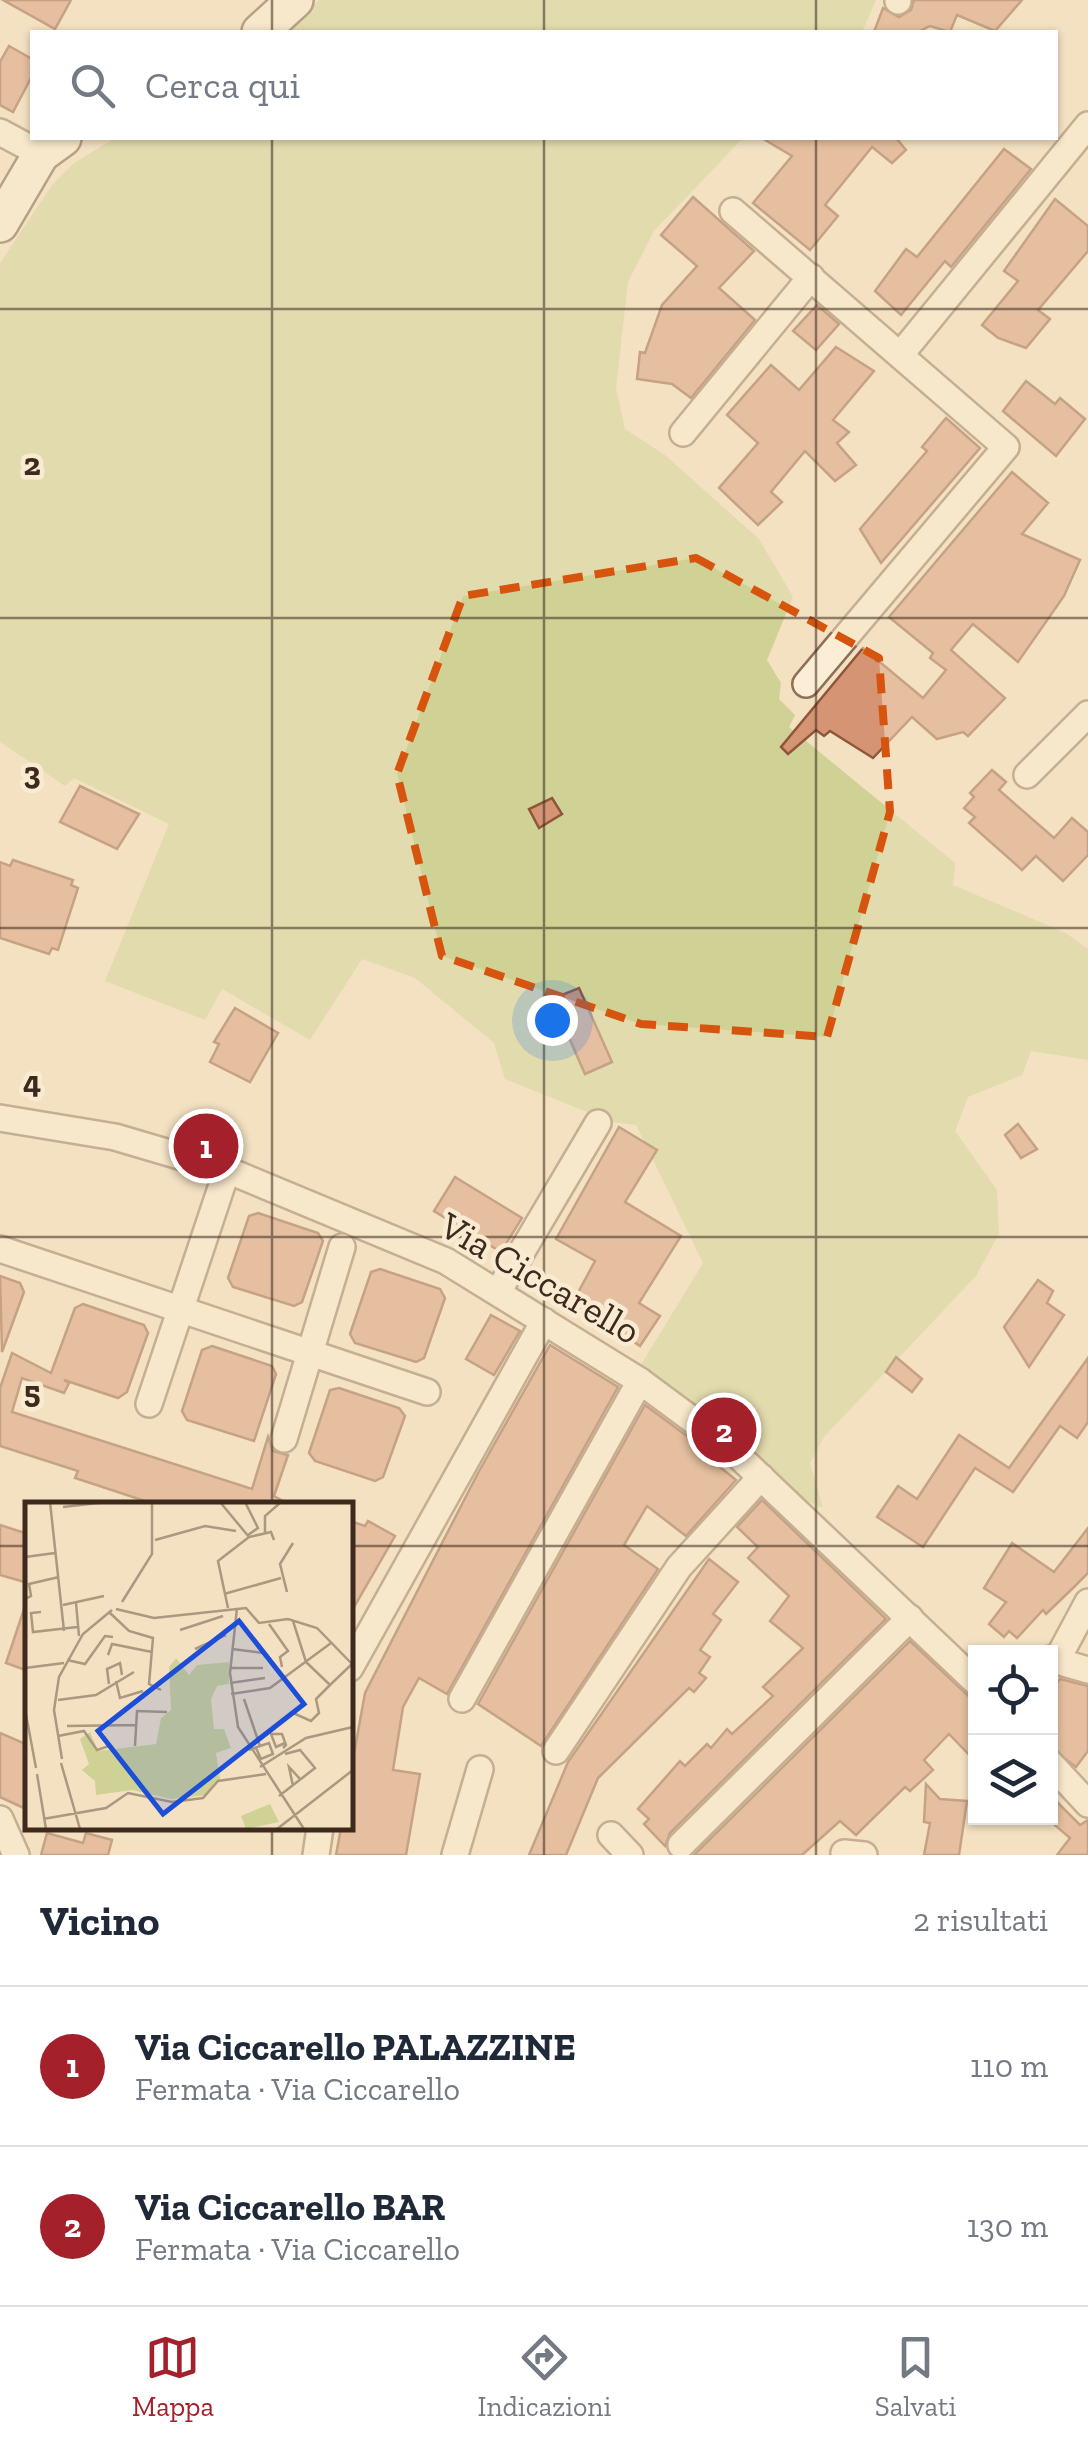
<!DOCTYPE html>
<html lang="it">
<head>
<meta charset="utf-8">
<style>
  :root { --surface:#fff; --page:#f2f2f3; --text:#1f2937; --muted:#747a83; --line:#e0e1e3; --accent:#a4202b }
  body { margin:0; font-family:"Zilla Slab",serif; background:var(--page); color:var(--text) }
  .controls { position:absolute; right:30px; bottom:30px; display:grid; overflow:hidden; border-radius:0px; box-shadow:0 2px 8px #0004 }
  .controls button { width:90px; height:90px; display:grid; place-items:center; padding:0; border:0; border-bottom:2px solid var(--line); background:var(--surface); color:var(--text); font:50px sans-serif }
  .you { position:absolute; left:552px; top:1020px; width:35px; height:35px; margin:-25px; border:8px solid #fff; border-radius:50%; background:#1a73e8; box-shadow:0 0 0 15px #1a73e833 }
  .badge { display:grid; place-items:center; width:65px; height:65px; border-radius:50%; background:var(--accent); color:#fff; font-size:32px; font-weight:700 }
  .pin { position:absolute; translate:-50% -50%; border:5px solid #fff; box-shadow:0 2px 10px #0006 }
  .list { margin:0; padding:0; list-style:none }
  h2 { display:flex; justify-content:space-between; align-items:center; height:130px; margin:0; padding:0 40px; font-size:42px }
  h2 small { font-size:32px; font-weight:400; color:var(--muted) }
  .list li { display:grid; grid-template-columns:65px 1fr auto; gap:30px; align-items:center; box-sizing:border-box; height:160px; padding:0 40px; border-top:2px solid var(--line) }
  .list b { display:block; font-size:38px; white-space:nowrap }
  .list p { margin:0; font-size:32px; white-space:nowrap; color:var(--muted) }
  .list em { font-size:32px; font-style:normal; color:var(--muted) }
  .icon { flex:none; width:55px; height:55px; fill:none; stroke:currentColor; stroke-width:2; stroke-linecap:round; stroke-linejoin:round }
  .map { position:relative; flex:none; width:1088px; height:1855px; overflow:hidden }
  .search { position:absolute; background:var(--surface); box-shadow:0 2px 8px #0004; left:30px; right:30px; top:30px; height:110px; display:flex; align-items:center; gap:25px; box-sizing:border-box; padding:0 35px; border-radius:0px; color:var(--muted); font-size:38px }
  .sheet { height:450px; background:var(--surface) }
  nav { display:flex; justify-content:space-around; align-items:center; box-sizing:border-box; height:140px; border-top:2px solid var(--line); background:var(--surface); font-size:28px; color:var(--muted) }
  nav a { display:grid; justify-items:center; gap:5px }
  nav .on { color:var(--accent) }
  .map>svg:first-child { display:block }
  .green { fill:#cfd294 }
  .building { fill:#d59574; stroke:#90563a; stroke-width:2.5 }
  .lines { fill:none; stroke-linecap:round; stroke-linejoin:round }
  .street-casing { stroke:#8f7057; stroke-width:30 }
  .secondary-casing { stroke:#70513a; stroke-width:40 }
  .street { stroke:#fceed6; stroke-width:25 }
  .secondary { stroke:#fceed6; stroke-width:35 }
  .marked { fill:none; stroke:#d7540e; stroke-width:8; stroke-dasharray:20 12; stroke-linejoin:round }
  .grid { fill:none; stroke:#3d2a1d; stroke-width:2.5; stroke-opacity:0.55 }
  .labels { text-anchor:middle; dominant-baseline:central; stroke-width:9; stroke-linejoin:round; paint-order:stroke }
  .street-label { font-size:38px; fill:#3d2a1d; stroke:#f9ebd2 }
  .inset-road { fill:none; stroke:#aa9880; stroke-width:2.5 }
  .view { fill:#1d4ed8; fill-opacity:0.15; stroke:#1d4ed8; stroke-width:5 }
  .inset-edge { fill:none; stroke:#3d2a1d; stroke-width:5 }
  .grid-label { font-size:32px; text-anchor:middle; font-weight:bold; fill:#3d2a1d; stroke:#f9ebd2; stroke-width:9; stroke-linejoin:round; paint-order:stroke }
</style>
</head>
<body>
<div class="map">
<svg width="1088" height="1855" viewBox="0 0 1088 1855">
  <rect width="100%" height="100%" fill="#f3e1c2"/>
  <g class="green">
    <path d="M319,0H876L862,32H286Z"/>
    <path d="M115,138H743L654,231L628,282L616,388L625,429L665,455L759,539L793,597L767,660L781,683L779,699L795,715L789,727L955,863L953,885L1066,933L1088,949V1060L1031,1051L1022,1075L968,1097L955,1131L997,1190L999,1234L976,1276L824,1437L810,1463L823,1508L800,1498L639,1368L703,1263L636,1125L612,1122L505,1079L494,1043L415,978L362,959L310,1040L222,989L205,1020L105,981L169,824L74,778L65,786L0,742V263L52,185L74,163Z"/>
  </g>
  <g class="building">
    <path d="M3,0H71L55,29Z"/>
    <path d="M914,0H1022L995,31L957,15L950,32L930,26L918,32H874L883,8L899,17L911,10Z"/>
    <path d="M9,46L32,59V76L13,112L0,105V62Z"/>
    <path d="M762,138H896L906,150L892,163L872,147L825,205L838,216L810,250L753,203L792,156Z"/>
    <path d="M1004,149L1031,169L951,267L945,261L901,315L875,291L906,249L917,257Z"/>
    <path d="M693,197L754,251L719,288L755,320L691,398L672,384L637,379L640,352L645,353L662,305L697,266L661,235Z"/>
    <path d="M1055,199L1088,226V251L1038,310L1050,319L1026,348L998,338L982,325L1018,281L1004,271Z"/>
    <path d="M817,305L839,324L816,350L793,331Z"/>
    <path d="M836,347L874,371L833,420L849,432L837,443L856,465L835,481L805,451L771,492L782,502L758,525L719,488L758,443L727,415L771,365L799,390Z"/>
    <path d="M1026,381L1055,404L1060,398L1085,419L1056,456L1003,411Z"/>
    <path d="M946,418L980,448L881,563L860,529L927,451L922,447Z"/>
    <path d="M1012,472L1048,503L1022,534L1080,560L1064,596L1018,662L973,624L951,650L1005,698L968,736L963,732L937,739L912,717L873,758L830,731L824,736L816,730L788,754L781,747L863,648L923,698L946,670L930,658L933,653L889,617Z"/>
    <path d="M992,770L1006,782L999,790L1054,838L1072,818L1088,832V855L1063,881L1036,856L1022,870L969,823L975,817L964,808L974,797L970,793Z"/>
    <path d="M80,786L139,814L117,849L60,822Z"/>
    <path d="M552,798L562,814L539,828L529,809Z"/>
    <path d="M13,860L73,880L71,885L78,888L58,950L52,948L49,954L0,938V862L10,866Z"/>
    <path d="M579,988L612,1062L585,1074L552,999Z"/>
    <path d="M235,1008L278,1033L250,1082L210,1062L219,1044L214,1042Z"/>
    <path d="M1018,1124L1037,1149L1021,1158L1005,1135Z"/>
    <path d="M619,1127L657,1150L625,1202L681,1236L639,1303L660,1316L640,1346L573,1302L595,1261L556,1239Z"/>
    <path d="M455,1177L522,1218L501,1252L434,1211Z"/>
    <path d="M258,1213L318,1233L323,1241L302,1302L294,1306L233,1287L228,1278L249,1216Z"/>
    <path d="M380,1269L440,1289L445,1298L424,1358L416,1362L355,1343L350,1334L371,1272Z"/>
    <path d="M0,1276L20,1283L24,1292L2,1352Z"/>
    <path d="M1038,1280L1053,1291L1047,1303L1064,1315L1029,1367L1004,1327Z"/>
    <path d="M83,1304L144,1325L148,1333L127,1392L118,1398L64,1380L69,1383L64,1393L22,1378L12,1412L252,1489L268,1437L273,1451L288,1455L274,1496L290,1505H157L75,1478L78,1471L0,1446V1388L12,1353L51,1373L75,1308Z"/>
    <path d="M491,1315L520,1331L494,1375L466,1359Z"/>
    <path d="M550,1345L618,1387L447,1694L419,1678L403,1707L393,1770L420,1774L406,1855H336L341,1828H350V1776L365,1693L478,1473Z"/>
    <path d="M212,1346L272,1366L276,1374L254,1441L187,1420L182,1411L202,1350Z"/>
    <path d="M896,1357L922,1379L912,1392L886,1372Z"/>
    <path d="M1088,1358V1422L1077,1438L1060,1426L1013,1492L975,1468L923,1547L877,1517L898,1486L917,1499L959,1435L1009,1468Z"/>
    <path d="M339,1388L399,1408L405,1416L383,1477L375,1481L315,1461L309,1453L330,1390Z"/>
    <path d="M645,1405L703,1448L700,1451L736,1480L686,1536L647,1506L624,1545L658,1569L541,1746L478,1704Z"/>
    <path d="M762,1500L886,1619L670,1833L665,1846L644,1824L649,1819L638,1809L680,1761L685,1766L707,1744L711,1748L727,1729L732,1734L773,1696L763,1687L803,1648L770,1621L789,1596L748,1558L758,1547L737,1527Z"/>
    <path d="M350,1521L365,1526L368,1521L395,1536L350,1614Z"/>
    <path d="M0,1525L28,1534V1583L0,1575Z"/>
    <path d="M1088,1528V1573L1074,1587L1046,1614L1043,1610L1017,1638L1009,1631L1004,1637L989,1624L1006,1602L984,1588L1012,1543L1054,1572Z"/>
    <path d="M709,1559L738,1582L713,1614L721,1620L700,1650L710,1657L699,1673L706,1678L694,1692L689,1688L598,1778L566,1855H529L568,1762Z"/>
    <path d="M26,1603H28V1671L6,1663Z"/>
    <path d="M910,1641L976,1703V1762L949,1734L924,1760L933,1770L910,1791L905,1787L856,1835L840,1821L802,1855H694Z"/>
    <path d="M1060,1679L1088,1686V1751L1076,1767L1050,1747V1691Z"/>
    <path d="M0,1733L28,1745V1810L0,1797Z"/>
    <path d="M926,1784L940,1799L967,1801L959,1855H924L930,1823L924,1822Z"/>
    <path d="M1050,1787L1055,1792L1052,1797L1080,1825L1088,1820V1855H1057L1070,1838L1050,1821Z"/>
    <path d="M47,1833L83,1843L86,1833L112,1840L108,1855H41Z"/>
  </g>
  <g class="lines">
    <defs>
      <g id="street">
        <path d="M898,1V0"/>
        <path d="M0,132L41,154"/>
        <path d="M733,211L1006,447L806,684"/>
        <path d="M901,354L1088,125"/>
        <path d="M683,433L811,277"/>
        <path d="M1027,775L1088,714"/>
        <path d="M0,1118L115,1137L227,1170L446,1261L640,1381L729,1447L976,1682"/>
        <path d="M0,1249L427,1392"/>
        <path d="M498,1292L598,1123"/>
        <path d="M149,1404L227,1170"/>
        <path d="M284,1439L342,1247"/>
        <path d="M1058,1658L1088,1602"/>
        <path d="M1050,1659L1088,1670"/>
        <path d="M350,1668L544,1321"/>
        <path d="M462,1699L640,1381"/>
        <path d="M556,1751L679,1567L761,1477"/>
        <path d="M1050,1763L1088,1804"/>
        <path d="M0,1819L16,1855"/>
        <path d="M611,1835L630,1855"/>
        <path d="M681,1845L910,1618"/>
        <path d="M844,1853L864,1855"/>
        <path d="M316,1855L320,1828"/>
        <path d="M455,1855L480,1769"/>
      </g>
      <g id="secondary">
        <path d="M260,32L295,0"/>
        <path d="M0,224L41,154L63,138"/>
      </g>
    </defs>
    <use href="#street" class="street-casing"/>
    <use href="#secondary" class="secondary-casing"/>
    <use href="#street" class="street"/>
    <use href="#secondary" class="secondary"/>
  </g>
  <path d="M0 0H1088V1855H0ZM696,558L879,658L890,812L827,1037L641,1024L442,956L397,774L463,596Z" fill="#f3e1c2" fill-opacity=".55" fill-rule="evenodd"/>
  <path class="marked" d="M696,558L879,658L890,812L827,1037L641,1024L442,956L397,774L463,596Z"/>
  <path class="grid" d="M272,0V32M544,0V32M816,0V32M272,138V1505M544,138V1855M816,138V1855M0,309H1088M0,618H1088M0,928H1088M0,1237H1088M0,1546H28M350,1546H1088M272,1828V1855"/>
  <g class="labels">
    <g class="street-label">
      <text transform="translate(540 1278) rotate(30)">Via Ciccarello</text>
    </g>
  </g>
  <g transform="translate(25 1502)">
    <rect width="328" height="328" fill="#f3e1c2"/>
    <path d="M151,156L164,173L172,163L204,160V182L192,184L186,197L189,227H199L206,246L191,251L195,277L182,293L146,297L107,288L71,293L70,279L57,268L64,262L55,237L65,230L73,249L131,242L136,216L146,208L144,165ZM245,302L254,320L221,327L216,314Z" fill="#cfd294"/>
    <path class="inset-road" d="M25,0L39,129M195,0L224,35L193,59L203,106M220,0L233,26L223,33M38,5L81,0M240,30V14L255,1M224,35L246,30L249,38M130,38L180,24L211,29M0,55L30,51M262,90L255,62L268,41M199,92L256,76M0,97L6,94L4,82L34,75M97,100L127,52V0M51,101L54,134M38,103L79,94M212,106L205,171L213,225L279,327M91,107L129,116L221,106L234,121L263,117L292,126L328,163M16,110L6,111L8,130L52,125M85,111L104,129L128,136L124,182L136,188M268,119L281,160L305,183L327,162M244,122L263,149L255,155L257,165M155,128L198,114M170,147L201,133M207,147L238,151M83,153L87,142L127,150M42,158L60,162L80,134L88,135M0,166L39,161M205,166H238M91,179L95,196L118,189M205,181L240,176M84,182L82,167L95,161L97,173M206,192L245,186L306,141M219,197L235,244M33,198L71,193L109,170M0,207L11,266M268,211L286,219L294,211L291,197L305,183M42,224L111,223M33,234L59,229L72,248L84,244M110,244L112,209L142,210M258,246L261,243L257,232H246L251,245L260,241M224,248L235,244L244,241L248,252L236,257L231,246M37,257L29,208L34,175L58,132L87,108M36,261L55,327M235,265L281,236L328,225M12,272L21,327M268,284L264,265L276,278M254,294L290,266L275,248L260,252M18,317L81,306L103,291L147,300L178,296L193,279L241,272M252,327L328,268"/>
    <path class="view" d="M214,119L279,202L138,312L73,229Z"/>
    <rect width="328" height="328" class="inset-edge"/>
  </g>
  <g class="grid-label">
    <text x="32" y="475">2</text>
    <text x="32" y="784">3</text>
    <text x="32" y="1093">4</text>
    <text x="32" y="1403">5</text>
  </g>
</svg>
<div class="controls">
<button><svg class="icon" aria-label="locate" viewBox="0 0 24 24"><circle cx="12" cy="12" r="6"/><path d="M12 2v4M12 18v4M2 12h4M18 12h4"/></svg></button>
<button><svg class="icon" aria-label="layers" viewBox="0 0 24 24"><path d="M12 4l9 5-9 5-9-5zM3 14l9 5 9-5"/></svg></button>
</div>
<div class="you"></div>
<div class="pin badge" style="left:206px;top:1146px">1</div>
<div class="pin badge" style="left:724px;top:1430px">2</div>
<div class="search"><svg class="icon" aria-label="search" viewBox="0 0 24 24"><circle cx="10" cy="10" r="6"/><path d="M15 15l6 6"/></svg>Cerca qui</div>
</div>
<section class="sheet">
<h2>Vicino<small>2 risultati</small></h2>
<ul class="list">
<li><span class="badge">1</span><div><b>Via Ciccarello PALAZZINE</b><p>Fermata · Via Ciccarello</p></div><em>110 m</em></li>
<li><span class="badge">2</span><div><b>Via Ciccarello BAR</b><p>Fermata · Via Ciccarello</p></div><em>130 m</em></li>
</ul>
</section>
<nav>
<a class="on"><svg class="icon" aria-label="map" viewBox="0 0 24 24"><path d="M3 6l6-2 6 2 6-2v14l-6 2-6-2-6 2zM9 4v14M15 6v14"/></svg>Mappa</a>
<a><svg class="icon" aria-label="directions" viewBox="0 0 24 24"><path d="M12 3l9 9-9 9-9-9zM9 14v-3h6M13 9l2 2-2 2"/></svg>Indicazioni</a>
<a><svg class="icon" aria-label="saved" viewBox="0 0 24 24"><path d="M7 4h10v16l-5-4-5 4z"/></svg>Salvati</a>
</nav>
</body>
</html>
